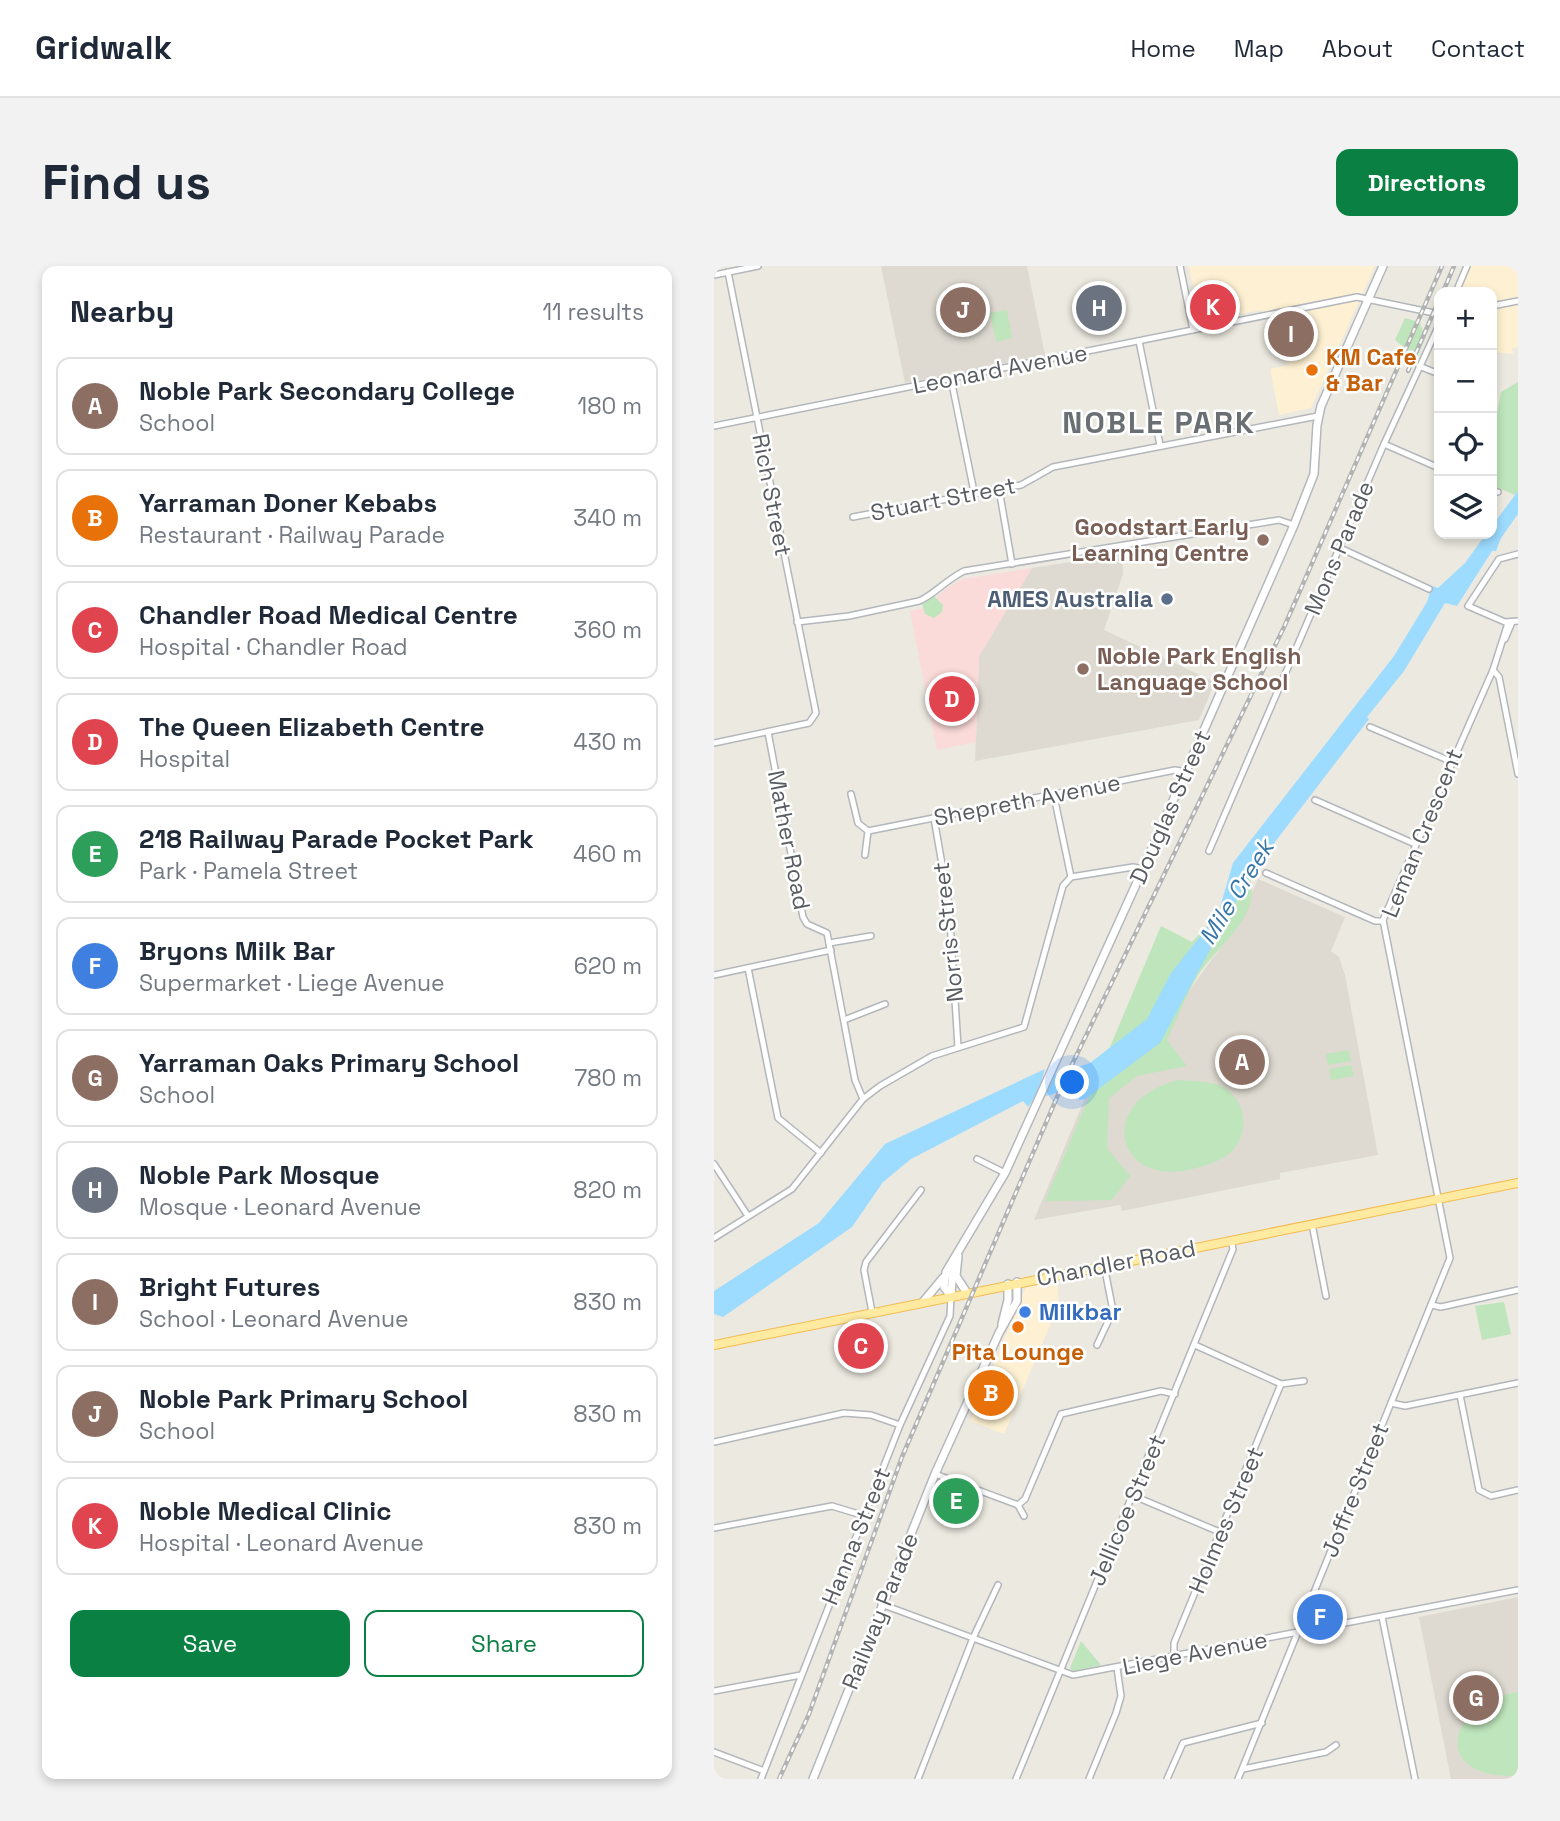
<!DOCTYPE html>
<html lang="en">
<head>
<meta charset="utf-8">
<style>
  :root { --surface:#fff; --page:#f2f2f3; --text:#1f2937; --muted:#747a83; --line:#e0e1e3; --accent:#0b8043 }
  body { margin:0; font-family:"Space Grotesk",sans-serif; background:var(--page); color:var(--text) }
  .controls { position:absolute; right:21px; top:21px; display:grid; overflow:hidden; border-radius:14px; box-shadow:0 4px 10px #0003 }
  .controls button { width:63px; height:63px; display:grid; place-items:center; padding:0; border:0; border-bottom:2px solid var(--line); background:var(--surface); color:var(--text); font:35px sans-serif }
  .you { position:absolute; left:359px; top:817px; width:24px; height:24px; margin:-18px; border:5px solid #fff; border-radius:50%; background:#1a73e8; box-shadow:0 0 0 10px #1a73e833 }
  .badge { display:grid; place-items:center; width:46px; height:46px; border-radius:50%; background:var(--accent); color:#fff; font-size:23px; font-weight:700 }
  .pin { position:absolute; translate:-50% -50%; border:4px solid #fff; box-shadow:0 2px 7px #0006 }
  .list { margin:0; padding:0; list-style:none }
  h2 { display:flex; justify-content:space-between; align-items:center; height:91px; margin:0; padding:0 28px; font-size:30px }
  h2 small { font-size:23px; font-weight:400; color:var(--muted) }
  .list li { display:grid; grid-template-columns:46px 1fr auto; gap:21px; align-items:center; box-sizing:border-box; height:98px; margin:0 14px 14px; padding:0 14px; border:2px solid var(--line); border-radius:14px }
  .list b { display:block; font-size:26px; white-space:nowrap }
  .list p { margin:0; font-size:23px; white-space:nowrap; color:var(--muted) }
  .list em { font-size:23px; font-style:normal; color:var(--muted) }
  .actions { display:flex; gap:14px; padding:21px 28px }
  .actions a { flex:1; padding:16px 0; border:2px solid var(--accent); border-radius:14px; text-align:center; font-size:24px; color:var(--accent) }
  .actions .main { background:var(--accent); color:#fff }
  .icon { flex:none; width:38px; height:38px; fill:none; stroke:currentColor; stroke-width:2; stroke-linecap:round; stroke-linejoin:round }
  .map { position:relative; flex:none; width:804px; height:1513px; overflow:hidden; border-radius:14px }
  header { display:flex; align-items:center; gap:42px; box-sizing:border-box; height:98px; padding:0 35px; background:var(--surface); border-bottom:2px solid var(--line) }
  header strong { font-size:33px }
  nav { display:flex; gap:38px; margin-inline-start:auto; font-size:24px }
  .intro { display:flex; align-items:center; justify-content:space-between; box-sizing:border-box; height:168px; padding:0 42px }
  h1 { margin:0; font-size:49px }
  .button { padding:18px 32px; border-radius:14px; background:var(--accent); color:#fff; font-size:24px; font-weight:700 }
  main { display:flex; gap:42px; padding:0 42px }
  aside { flex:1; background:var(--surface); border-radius:14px; box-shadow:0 4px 10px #0003 }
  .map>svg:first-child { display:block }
  .commercial { fill:#fef1d3 }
  .education { fill:#dedad1 }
  .medical { fill:#fbdbda }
  .green { fill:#bee5bb }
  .water { fill:#9ddbff }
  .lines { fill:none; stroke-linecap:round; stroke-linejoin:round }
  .minor-casing { stroke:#b3b7bb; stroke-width:8 }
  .secondary-casing { stroke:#b4b8bd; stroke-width:10 }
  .primary-casing { stroke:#f4bb51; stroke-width:10 }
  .minor { stroke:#fff; stroke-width:5 }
  .secondary { stroke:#fff; stroke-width:7 }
  .primary { stroke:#ffeaa2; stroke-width:8 }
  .rail-casing { stroke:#b2b3b3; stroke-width:4.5 }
  .rail { stroke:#fff; stroke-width:2; stroke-dasharray:5; stroke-linecap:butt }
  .food-dot { fill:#e8710a; stroke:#fff; stroke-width:2.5 }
  .education-dot { fill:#8d6e63; stroke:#fff; stroke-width:2.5 }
  .service-dot { fill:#5c6f8a; stroke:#fff; stroke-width:2.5 }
  .shop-dot { fill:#3f7fe0; stroke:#fff; stroke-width:2.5 }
  .labels { text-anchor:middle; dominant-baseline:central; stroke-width:5; stroke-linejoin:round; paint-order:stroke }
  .food-label { font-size:23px; font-weight:bold; fill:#c56008; stroke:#fff; text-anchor:start }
  .street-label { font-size:23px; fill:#595d61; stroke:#fff }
  .education-label { font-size:23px; font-weight:bold; fill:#785e54; stroke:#fff; text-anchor:end }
  .service-label { font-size:23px; font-weight:bold; fill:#4e5e75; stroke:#fff; text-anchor:end }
  .shop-label { font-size:23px; font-weight:bold; fill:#366cbe; stroke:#fff; text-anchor:start }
  .water-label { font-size:24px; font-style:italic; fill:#3776a9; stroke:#fff }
  .district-label { font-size:30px; font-weight:bold; letter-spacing:2px; fill:#6a6f73; stroke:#fff }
</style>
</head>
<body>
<header>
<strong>Gridwalk</strong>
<nav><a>Home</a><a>Map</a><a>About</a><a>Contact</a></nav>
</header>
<div class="intro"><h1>Find us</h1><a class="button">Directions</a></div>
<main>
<aside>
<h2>Nearby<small>11 results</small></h2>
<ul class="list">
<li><span class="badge" style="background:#8d6e63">A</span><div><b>Noble Park Secondary College</b><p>School</p></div><em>180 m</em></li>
<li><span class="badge" style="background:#e8710a">B</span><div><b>Yarraman Doner Kebabs</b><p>Restaurant · Railway Parade</p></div><em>340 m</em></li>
<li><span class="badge" style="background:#e0444e">C</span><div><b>Chandler Road Medical Centre</b><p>Hospital · Chandler Road</p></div><em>360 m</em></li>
<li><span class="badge" style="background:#e0444e">D</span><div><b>The Queen Elizabeth Centre</b><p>Hospital</p></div><em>430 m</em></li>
<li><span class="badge" style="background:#2e9e5b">E</span><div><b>218 Railway Parade Pocket Park</b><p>Park · Pamela Street</p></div><em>460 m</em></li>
<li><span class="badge" style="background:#3f7fe0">F</span><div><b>Bryons Milk Bar</b><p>Supermarket · Liege Avenue</p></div><em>620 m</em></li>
<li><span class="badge" style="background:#8d6e63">G</span><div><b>Yarraman Oaks Primary School</b><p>School</p></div><em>780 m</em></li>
<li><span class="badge" style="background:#6b7280">H</span><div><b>Noble Park Mosque</b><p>Mosque · Leonard Avenue</p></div><em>820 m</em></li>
<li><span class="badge" style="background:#8d6e63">I</span><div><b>Bright Futures</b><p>School · Leonard Avenue</p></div><em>830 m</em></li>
<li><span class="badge" style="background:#8d6e63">J</span><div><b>Noble Park Primary School</b><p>School</p></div><em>830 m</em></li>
<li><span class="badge" style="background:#e0444e">K</span><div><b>Noble Medical Clinic</b><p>Hospital · Leonard Avenue</p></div><em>830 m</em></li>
</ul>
<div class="actions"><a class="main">Save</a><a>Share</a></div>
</aside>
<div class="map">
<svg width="804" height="1513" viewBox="0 0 804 1513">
  <rect width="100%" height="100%" fill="#ece9e0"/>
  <g class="commercial">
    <path d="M474,0H661L597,142L565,149L556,103L574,99L563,45L548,48V44L488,55Z"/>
    <path d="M757,0H804V81L798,82L799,88L778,86V26H746Z"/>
    <path d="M343,1016L345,1038L290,1168L256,1155L312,1021Z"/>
  </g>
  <g class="education">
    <path d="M167,0H313L331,89L191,117Z"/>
    <path d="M408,288L409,308L390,364L501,416L485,454L261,495L265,390L318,302Z"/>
    <path d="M544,613L631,651L617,685L625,691L631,709L664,889L566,907V913L408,945L406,939L320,954L374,825L445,766L523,659Z"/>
    <path d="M804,1331V1513H737L705,1351Z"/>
  </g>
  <path class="medical" d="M318,302L265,390L262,476L223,484L196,345L215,341L231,323L249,313Z"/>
  <g class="green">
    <path d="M293,44L298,72L282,76L276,47Z"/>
    <path d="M691,52L705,56L712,71L703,92L681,74Z"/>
    <path d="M804,116V225L801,229L778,219V176L787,126Z"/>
    <path d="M220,330L229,339L228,346L220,352L211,348L208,338Z"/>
    <path d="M534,607C552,647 504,679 484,709C472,729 463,753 453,774L473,800L423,810L395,832L393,882L416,910L398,934L331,935L447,660L478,676L504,649Z"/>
    <path d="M635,784L637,795L614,799L612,788Z"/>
    <path d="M637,799L640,810L617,814L615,803Z"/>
    <path d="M464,814C478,815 494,815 507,820C533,833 537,868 516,887C506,895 494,899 482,902C403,925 379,836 464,814Z"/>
    <path d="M790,1036L797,1068L768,1074L761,1040Z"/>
    <path d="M231,1220L263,1233L256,1251L221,1237Z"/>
    <path d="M367,1375L387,1399L359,1405L356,1402Z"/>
    <path d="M804,1426V1510C714,1513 733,1437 804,1426Z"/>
  </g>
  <path class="water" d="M804,225V248L787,272L782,285H778L743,340L731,337L690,405L653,451L655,453L551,589L548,599L535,605L536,609L446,777L371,833L365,834V820L319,834L314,841L309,835L197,893L169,916L138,961L9,1051L0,1048V1025L105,957L171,878L331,803L328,813L376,797L433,753L457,707L504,648L519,597L680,390L713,336L718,320L724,322L751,297L772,268H778V260Z"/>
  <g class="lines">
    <defs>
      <g id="minor">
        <path d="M466,0L479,64"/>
        <path d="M0,9L44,0"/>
        <path d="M742,26L753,0"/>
        <path d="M778,40L804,35"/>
        <path d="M425,75L446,179"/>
        <path d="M705,100L725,108"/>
        <path d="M237,113L260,226"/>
        <path d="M0,160L643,31L725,48"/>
        <path d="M670,178L725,202"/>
        <path d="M285,223L298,298"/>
        <path d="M778,224L784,226"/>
        <path d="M139,251L307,219L339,201L604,150"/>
        <path d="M626,282L715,323"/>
        <path d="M804,288L785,293L754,340L791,356L804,355"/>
        <path d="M83,356L135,350L205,335C218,330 232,314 250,305L565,254L580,259"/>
        <path d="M791,373L798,356"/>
        <path d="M779,404L785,411L804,508"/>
        <path d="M656,461L736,495"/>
        <path d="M54,466L89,651L93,658L113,667L141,814L149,833"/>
        <path d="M0,477L95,457L102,447L14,6"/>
        <path d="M137,528L144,557L154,565L151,589"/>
        <path d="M340,530L357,611"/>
        <path d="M601,534L701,578"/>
        <path d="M220,552L235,639L244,781"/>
        <path d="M154,565L461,504L472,506"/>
        <path d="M495,585L670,178L725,59"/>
        <path d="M552,607L661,655H669"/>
        <path d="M115,677L157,670"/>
        <path d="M34,702L64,852L107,887"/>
        <path d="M0,709L117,684"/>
        <path d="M130,754L171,738"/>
        <path d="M263,893L291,907"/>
        <path d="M0,898L34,950"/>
        <path d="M598,958L612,1030"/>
        <path d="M0,972L78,923L149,833L166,820L218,790L310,761L349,620L357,611L419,601L429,603"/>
        <path d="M717,1039L727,1041L804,1024"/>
        <path d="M158,1046L150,1004L152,996L207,924"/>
        <path d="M383,1079L399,1045L390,999"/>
        <path d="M481,1079L567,1118L590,1115"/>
        <path d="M746,1129L765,1224L777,1230L804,1224"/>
        <path d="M677,1137L691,1140L804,1117"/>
        <path d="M0,1176L130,1147L157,1149L186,1159"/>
        <path d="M221,1208L304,1239L311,1233L347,1148L447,1125L461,1128"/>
        <path d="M420,1230L508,1267"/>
        <path d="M304,1239L310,1250"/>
        <path d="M0,1262L118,1240L151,1250"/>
        <path d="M167,1338L359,1409L804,1324"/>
        <path d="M668,1351L701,1513"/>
        <path d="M460,1391V1377L567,1118"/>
        <path d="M0,1425L87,1409"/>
        <path d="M0,1486L50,1505"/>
        <path d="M529,1503L612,1486L622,1479"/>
        <path d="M47,1513L186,1159L236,1050L237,1030"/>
        <path d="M204,1513L259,1372L284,1319"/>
        <path d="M302,1513L519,983L517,974"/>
        <path d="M375,1513L402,1447L407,1430L403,1402"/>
        <path d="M453,1513L469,1477L548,1457"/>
        <path d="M524,1513L736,992L669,654L779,404L794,357"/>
      </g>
      <g id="secondary">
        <path d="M244,990L242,1010L253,1027"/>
        <path d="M237,1030L230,1021L232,1006L291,907L429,603L580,259L600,208L603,159L607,140L669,0"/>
        <path d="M237,1030L239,1000"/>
        <path d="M209,1036L229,1012"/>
        <path d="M288,1058L294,1034V1018"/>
        <path d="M99,1513L221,1208L285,1067L303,1035V1016"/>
      </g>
      <path id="primary" d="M0,1079L804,917"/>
    </defs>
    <use href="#minor" class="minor-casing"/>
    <use href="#secondary" class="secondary-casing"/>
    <use href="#primary" class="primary-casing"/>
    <use href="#minor" class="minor"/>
    <use href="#secondary" class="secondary"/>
    <use href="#primary" class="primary"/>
    <defs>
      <g id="rail">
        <path d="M729,26L740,0"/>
        <path d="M694,105L725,34"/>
        <path d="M65,1513L95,1448L188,1191L350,815L571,359L728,0"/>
      </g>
    </defs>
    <use href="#rail" class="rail-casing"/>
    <use href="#rail" class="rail"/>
  </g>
  <g class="food-dot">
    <circle cx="598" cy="104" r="7"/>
    <circle cx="304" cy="1061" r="7"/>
  </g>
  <g class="education-dot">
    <circle cx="549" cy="274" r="7"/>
    <circle cx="369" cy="403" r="7"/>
  </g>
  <circle class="service-dot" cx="453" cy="333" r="7"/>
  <circle class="shop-dot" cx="311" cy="1046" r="7"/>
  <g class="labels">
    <g class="food-label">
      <text x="612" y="91">KM Cafe<tspan x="612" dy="26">&amp; Bar</tspan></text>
      <text x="304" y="1086" text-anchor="middle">Pita Lounge</text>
    </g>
    <g class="street-label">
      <text transform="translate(286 103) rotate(-11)">Leonard Avenue</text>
      <text transform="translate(58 229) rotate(79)">Rich Street</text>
      <text transform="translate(229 233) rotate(-11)">Stuart Street</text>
      <text transform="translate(625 282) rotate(-67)">Mons Parade</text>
      <text transform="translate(313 534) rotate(-11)">Shepreth Avenue</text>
      <text transform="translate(456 541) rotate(-66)">Douglas Street</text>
      <text transform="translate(708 567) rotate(-68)">Leman Crescent</text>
      <text transform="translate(75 574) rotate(79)">Mather Road</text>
      <text transform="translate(234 666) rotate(-96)">Norris Street</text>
      <text transform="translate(402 997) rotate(-11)">Chandler Road</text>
      <text transform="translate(641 1224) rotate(-68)">Joffre Street</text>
      <text transform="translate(413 1244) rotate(-67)">Jellicoe Street</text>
      <text transform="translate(512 1254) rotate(-67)">Holmes Street</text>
      <text transform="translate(142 1270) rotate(-68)">Hanna Street</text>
      <text transform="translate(166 1345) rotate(-68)">Railway Parade</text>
      <text transform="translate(481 1387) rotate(-11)">Liege Avenue</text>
    </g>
    <g class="education-label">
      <text x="535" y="261">Goodstart Early<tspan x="535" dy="26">Learning Centre</tspan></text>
      <text x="383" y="390" text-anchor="start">Noble Park English<tspan x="383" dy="26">Language School</tspan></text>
    </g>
    <g class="service-label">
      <text x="439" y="333">AMES Australia</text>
    </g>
    <g class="shop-label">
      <text x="325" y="1046">Milkbar</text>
    </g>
    <g class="water-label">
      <text transform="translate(522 626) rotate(-58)">Mile Creek</text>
    </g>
    <g class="district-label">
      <text x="445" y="156">NOBLE PARK</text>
    </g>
  </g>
</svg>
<div class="controls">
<button>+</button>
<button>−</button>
<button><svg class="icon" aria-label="locate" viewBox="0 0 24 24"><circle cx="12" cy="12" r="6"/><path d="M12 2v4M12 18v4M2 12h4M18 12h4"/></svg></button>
<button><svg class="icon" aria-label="layers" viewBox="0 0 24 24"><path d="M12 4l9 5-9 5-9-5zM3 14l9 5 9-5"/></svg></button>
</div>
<div class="you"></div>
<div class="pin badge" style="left:528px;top:796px;background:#8d6e63">A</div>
<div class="pin badge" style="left:277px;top:1127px;background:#e8710a">B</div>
<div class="pin badge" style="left:147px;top:1080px;background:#e0444e">C</div>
<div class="pin badge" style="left:238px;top:433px;background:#e0444e">D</div>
<div class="pin badge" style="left:242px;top:1235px;background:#2e9e5b">E</div>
<div class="pin badge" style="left:606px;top:1351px;background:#3f7fe0">F</div>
<div class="pin badge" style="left:762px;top:1432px;background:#8d6e63">G</div>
<div class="pin badge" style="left:385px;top:42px;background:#6b7280">H</div>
<div class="pin badge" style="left:577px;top:68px;background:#8d6e63">I</div>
<div class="pin badge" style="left:249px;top:44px;background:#8d6e63">J</div>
<div class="pin badge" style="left:499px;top:41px;background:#e0444e">K</div>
</div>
</main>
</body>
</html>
